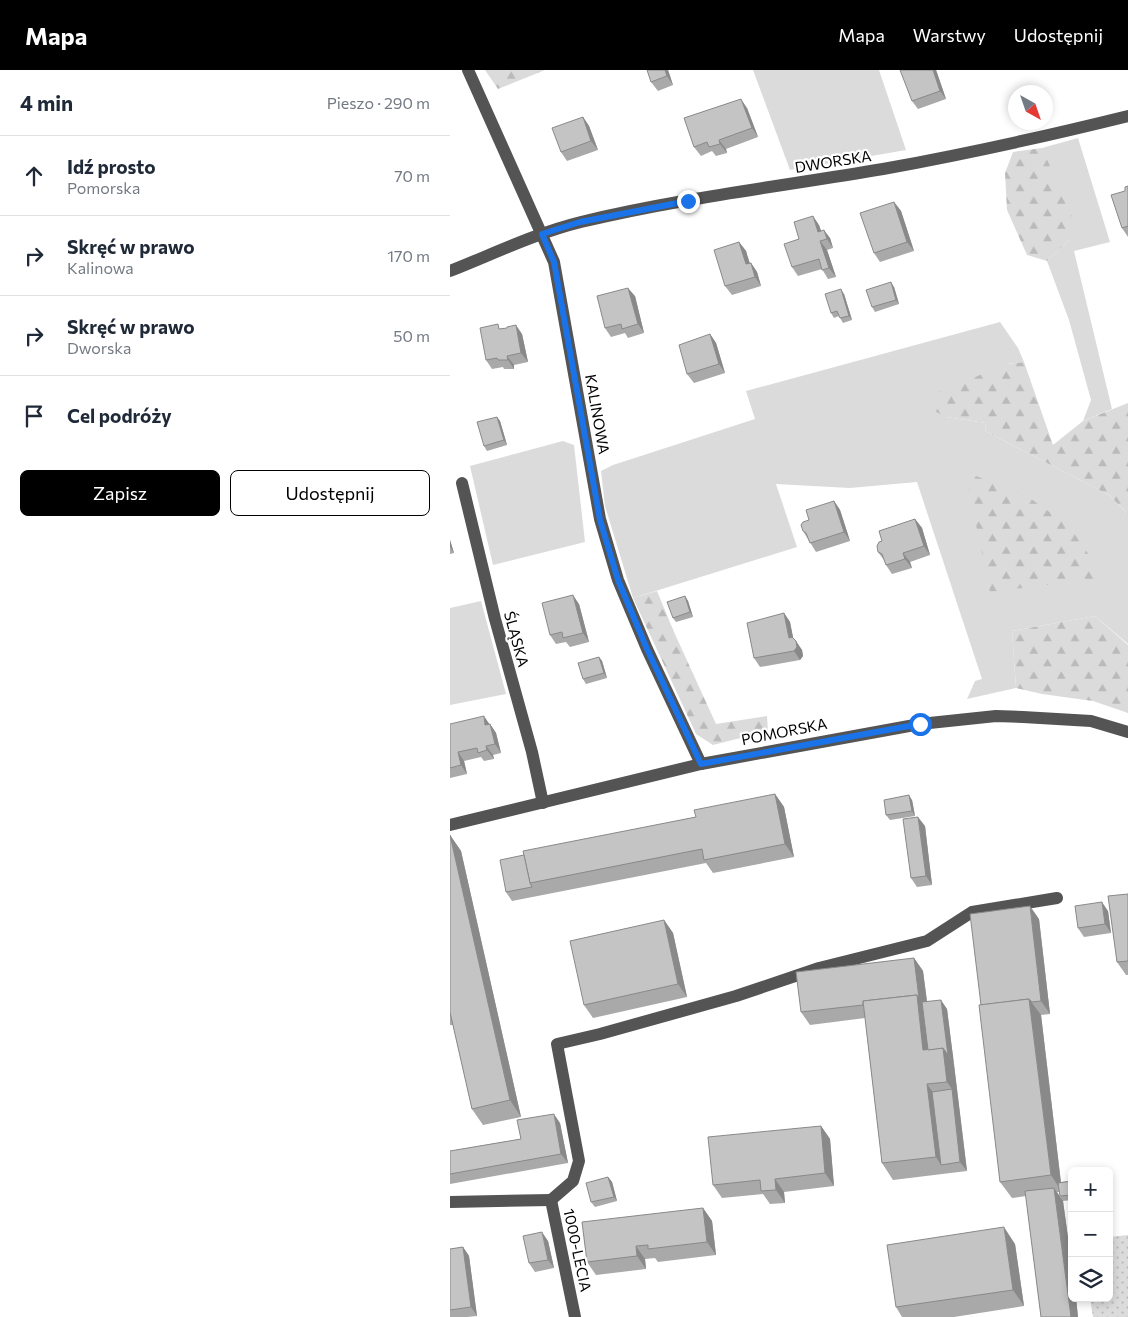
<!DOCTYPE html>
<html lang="pl">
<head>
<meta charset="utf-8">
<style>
  :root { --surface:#fff; --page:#f6f6f7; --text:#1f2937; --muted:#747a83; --line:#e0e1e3; --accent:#000 }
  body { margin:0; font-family:Commissioner,sans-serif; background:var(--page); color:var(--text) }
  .controls { position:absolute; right:15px; bottom:15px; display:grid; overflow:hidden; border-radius:8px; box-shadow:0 2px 8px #0003 }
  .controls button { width:45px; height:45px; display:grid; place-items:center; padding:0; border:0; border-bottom:1px solid var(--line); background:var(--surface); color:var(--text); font:25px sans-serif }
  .compass { position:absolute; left:558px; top:15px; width:45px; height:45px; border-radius:50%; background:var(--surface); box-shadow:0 2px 8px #0003; rotate:140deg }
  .stop { position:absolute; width:15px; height:15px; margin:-11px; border:4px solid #1a73e8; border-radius:50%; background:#fff }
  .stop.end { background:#1a73e8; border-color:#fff; box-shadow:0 1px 5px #0008 }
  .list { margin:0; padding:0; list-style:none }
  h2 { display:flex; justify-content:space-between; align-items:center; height:65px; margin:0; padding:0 20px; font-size:21px }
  h2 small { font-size:16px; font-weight:400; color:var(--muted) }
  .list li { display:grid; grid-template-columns:32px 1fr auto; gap:15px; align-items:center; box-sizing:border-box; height:80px; padding:0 20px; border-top:1px solid var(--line) }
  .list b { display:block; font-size:19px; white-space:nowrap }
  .list p { margin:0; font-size:16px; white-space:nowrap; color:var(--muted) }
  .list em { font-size:16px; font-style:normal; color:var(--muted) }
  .actions { display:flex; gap:10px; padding:15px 20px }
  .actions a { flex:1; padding:11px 0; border:1px solid var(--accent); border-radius:8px; text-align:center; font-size:18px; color:var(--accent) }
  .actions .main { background:var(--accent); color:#fff }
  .icon { flex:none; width:28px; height:28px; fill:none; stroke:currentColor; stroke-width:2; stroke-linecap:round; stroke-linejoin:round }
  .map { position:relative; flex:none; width:678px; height:1247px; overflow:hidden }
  header { display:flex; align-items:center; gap:30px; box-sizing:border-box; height:70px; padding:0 25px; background:var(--accent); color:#fff }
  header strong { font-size:24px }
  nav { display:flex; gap:28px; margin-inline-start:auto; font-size:18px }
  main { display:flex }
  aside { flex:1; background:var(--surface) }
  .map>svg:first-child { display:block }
  .green { fill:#dbdbdb }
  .forest { fill:url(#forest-firs) }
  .park { fill:url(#park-dots) }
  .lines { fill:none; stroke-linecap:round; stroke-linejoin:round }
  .minor { stroke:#545454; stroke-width:12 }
  .wall { fill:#a9a9a9 }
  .shaded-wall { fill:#898989 }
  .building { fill:#c4c4c4; stroke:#898989 }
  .route { stroke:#1a73e8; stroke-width:6 }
  .labels { text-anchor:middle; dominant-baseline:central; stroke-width:4.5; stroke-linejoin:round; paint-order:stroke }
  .street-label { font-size:15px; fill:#000; stroke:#fff }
</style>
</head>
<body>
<header>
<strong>Mapa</strong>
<nav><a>Mapa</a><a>Warstwy</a><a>Udostępnij</a></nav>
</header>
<main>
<aside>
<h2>4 min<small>Pieszo · 290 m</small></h2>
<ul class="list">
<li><svg class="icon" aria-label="ahead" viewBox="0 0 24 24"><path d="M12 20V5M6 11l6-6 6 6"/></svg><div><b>Idź prosto</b><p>Pomorska</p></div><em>70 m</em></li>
<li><svg class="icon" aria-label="right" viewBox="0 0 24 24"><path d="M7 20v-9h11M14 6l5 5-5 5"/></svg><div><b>Skręć w prawo</b><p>Kalinowa</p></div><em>170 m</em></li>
<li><svg class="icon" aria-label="right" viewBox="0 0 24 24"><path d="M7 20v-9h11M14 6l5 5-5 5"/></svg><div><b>Skręć w prawo</b><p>Dworska</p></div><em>50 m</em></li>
<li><svg class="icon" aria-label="arrive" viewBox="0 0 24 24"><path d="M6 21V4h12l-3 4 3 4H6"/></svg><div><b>Cel podróży</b></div></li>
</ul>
<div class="actions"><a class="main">Zapisz</a><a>Udostępnij</a></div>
</aside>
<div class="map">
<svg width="678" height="1247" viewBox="0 0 678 1247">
  <defs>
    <pattern id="forest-firs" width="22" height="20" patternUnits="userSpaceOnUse" patternTransform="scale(1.25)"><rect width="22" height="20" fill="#dbdbdb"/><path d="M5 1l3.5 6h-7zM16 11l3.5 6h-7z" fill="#bababa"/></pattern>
    <pattern id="park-dots" width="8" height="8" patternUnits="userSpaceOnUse" patternTransform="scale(1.25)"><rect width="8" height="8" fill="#dbdbdb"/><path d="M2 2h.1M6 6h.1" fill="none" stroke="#bababa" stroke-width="1.8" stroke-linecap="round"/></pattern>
  </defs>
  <rect width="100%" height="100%" fill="#fff"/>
  <g class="green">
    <path d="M303,0H429L456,80L340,100Z"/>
    <path d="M628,68L660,172L624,181L662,339L633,351L641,330L619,250L597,191L619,170L592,78Z"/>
    <path d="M550,252L568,278L574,292L557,294L496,347L536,353L535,361L659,425L678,444V574L645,546L562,561L566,618L517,629L525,611L532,609L467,412L400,418L326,414L347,477L183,528L155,436L151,401L163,395L305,349L296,321Z"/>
    <path d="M113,371L124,375L135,472L43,495L20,396Z"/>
    <path d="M31,531L56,624L0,635V538Z"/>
  </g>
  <g class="forest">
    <path d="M35,0H95L48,19Z"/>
    <path d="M592,78L624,151L619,170L597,191L577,185L557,140L555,103L563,82Z"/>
    <path d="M574,292L603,375L633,351L678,333V444L659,425L535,361L536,353L496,347L477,337L486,323L557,294Z"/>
    <path d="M515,402L574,424L619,456L655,508L540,522Z"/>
    <path d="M207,521L224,562L266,654L317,646L318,661L263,675L246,664L183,528Z"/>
    <path d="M645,546L678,575V643L643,631L592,624L566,618L562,561Z"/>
  </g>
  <path class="park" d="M678,1165V1247H643L640,1228H659V1167Z"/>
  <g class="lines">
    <g class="minor">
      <path d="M18,0L104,192L150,449L168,510L197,579L251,694"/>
      <path d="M0,201C43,184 86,163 131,152C231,128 333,116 433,99C516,84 597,66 678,46"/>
      <path d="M12,413L45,549L82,682L93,733"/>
      <path d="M0,755L251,694L470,654L546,646L573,647L641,651L678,662"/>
      <path d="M101,1130L123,1111L129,1091L107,974L150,964L286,926L369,898L477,871L522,842L607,828"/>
      <path d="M101,1130L125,1247"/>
      <path d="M0,1132L101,1130"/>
    </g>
  </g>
  <g class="wall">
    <path d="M218,0L223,15L208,21L201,12Z"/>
    <path d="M486,0L496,29L468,39L462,31Z"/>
    <path d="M297,38L308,67L276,79L277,83L266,86L262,81L251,86L244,77Z"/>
    <path d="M133,47L139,56L148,80L117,91L111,82Z"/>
    <path d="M678,116V167L672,158L675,121Z"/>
    <path d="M444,132L451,141L464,181L430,192L424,183Z"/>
    <path d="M369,155L371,161L380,168L383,178L377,180L386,207L378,209L372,199L348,206L342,197L349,169Z"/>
    <path d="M289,172L296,181L299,193H301L307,202L311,216L282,225L275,216Z"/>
    <path d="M444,217L449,234L425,242L422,237Z"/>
    <path d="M394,224L402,250L393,253L389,246L384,248L381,243Z"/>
    <path d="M185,226L194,263L178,268L175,263L161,267L155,258Z"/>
    <path d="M52,259L72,264L78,292L64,295V299H54L53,297L42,299L36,290Z"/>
    <path d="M260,264L266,273L275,303L244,313L237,304Z"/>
    <path d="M47,347L50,351L57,375L37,381L34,376Z"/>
    <path d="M384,431L390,440L400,471L366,482L353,461L359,450Z"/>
    <path d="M465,449L472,458L480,485L460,492L462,498L442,504L436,495L434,490L428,482L432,471Z"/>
    <path d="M0,470L4,483L0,484Z"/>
    <path d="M235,526L238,531L243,547L226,552L223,548Z"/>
    <path d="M129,534L139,572L120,577L116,572L106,574L100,565Z"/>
    <path d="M334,543L340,552L343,568L352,580L353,586L350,590L310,597L304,588Z"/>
    <path d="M149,587L152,591L157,608L136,614L133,609Z"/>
    <path d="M0,654H40L46,663L51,683L43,685L44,689L34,691L31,687L14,691L17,704L0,708Z"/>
    <path d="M325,724L334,737L344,787L263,803L256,793L62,831L56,822L74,785L246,747Z"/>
    <path d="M462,730L465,746L440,750L436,745Z"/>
    <path d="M475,756L482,815L467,817L461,808Z"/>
    <path d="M0,765L11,781L71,1047L33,1055L22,1039L3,955H0Z"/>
    <path d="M678,824V905H676L667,892Z"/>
    <path d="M658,841L661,863L634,867L628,858Z"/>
    <path d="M589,849L600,944L591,945L611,1112L622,1111V1130L613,1131L610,1126V1122H607L613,1131L622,1197V1228H626L628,1247H591L576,1126L562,1128L550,1112L531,935Z"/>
    <path d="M214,850L223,863L237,927L143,948L134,935Z"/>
    <path d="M464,888L473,901L477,931L497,939L517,1101L443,1110L432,1093L415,948L360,955L351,942Z"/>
    <path d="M110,1053L118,1093L0,1114V1081L71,1069Z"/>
    <path d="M371,1056L380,1069L384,1116L334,1122L335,1133L320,1134L313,1124L272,1128L263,1115Z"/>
    <path d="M158,1107L162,1112L167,1131L145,1137L141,1132Z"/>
    <path d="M253,1138L262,1151L266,1185L208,1192L205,1188L195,1189L196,1199L146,1205L137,1192Z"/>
    <path d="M98,1171L104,1198L85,1202L79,1193Z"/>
    <path d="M565,1174L574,1236L504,1247H452L446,1237Z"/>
    <path d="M13,1177L19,1186L27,1246L17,1247H0V1179Z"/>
  </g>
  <g class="shaded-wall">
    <path d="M215,0H218L223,15L217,6Z"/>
    <path d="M483,0H486L496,29L490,21Z"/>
    <path d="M291,29L297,38L308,67L302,58Z"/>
    <path d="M133,47L139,56L148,80L141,71Z"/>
    <path d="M269,70L276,79L277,83L270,74Z"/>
    <path d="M444,132L451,141L464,181L457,172Z"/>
    <path d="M363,146L369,155L374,170L368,162Z"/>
    <path d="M374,160L380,168L383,178L377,169Z"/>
    <path d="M370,171L377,180L386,207L379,198Z"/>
    <path d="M289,172L296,181L303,203L296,194Z"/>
    <path d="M301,193L307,202L311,216L305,207Z"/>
    <path d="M441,212L444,217L449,234L446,230Z"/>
    <path d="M178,218L185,226L194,263L188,254Z"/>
    <path d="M391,219L394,224L402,250L399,246Z"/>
    <path d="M66,255L72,264L78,292L71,283Z"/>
    <path d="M260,264L266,273L275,303L269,294Z"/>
    <path d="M57,286L64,295V299L58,290Z"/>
    <path d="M47,347L50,351L57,375L54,370Z"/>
    <path d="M384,431L390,440L400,471L394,462Z"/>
    <path d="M465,449L472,458L480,485L474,476Z"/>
    <path d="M0,470L4,483L0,477Z"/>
    <path d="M453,483L460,492L462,498L455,489Z"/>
    <path d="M123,525L129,534L139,572L133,563Z"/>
    <path d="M235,526L238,531L243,547L240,542Z"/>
    <path d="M334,543L340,552L345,577L339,568Z"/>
    <path d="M346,571L352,580L353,586L350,590L344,581Z"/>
    <path d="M149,587L152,591L157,608L154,603Z"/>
    <path d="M34,646L40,655H35Z"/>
    <path d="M40,654L46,663L51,683L45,674Z"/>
    <path d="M36,676L43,685L44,689L37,680Z"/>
    <path d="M8,682L14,691L17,704L11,695Z"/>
    <path d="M325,724L334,737L344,787L335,774Z"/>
    <path d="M459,725L462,730L465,746L462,741Z"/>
    <path d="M468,747L475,756L482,815L476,806Z"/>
    <path d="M0,765L11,781L71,1047L60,1030Z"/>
    <path d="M652,832L658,841L661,863L655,854Z"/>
    <path d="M580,836L589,849L600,944L591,931Z"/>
    <path d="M214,850L223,863L237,927L228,914Z"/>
    <path d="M464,888L473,901L484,987L473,980L467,925Z"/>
    <path d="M579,929L591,945L612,1122L601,1105Z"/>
    <path d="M491,930L497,939L504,994L498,985Z"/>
    <path d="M493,978L504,994L517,1101L510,1092L502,1019L497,1012Z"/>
    <path d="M477,1014L489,1031L491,1095L486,1087Z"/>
    <path d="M104,1044L110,1053L118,1093L111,1084Z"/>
    <path d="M371,1056L380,1069L384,1116L375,1103Z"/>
    <path d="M158,1107L162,1112L167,1131L164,1127Z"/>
    <path d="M325,1109L334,1122L335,1133L326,1120Z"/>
    <path d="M604,1118L613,1131L622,1197V1228H626L628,1247H621Z"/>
    <path d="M253,1138L262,1151L266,1185L257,1172Z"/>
    <path d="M554,1157L565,1174L574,1236L563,1220Z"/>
    <path d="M92,1162L98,1171L104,1198L98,1190Z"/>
    <path d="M186,1176L195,1189L196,1199L187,1186Z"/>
    <path d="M13,1177L19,1186L27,1246L21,1237Z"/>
  </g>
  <g class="building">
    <path d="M197,0H215L217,6L201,12Z"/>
    <path d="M450,0H483L490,21L462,31Z"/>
    <path d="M291,29L302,58L269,70L270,74L259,77L257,72L244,77L234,48Z"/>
    <path d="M133,47L141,71L111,82L102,58Z"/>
    <path d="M678,116V156L672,158L661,125L675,121V117Z"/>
    <path d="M444,132L457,172L424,183L410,143Z"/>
    <path d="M363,146L368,162L374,160L377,169L370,171L379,198L372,200L369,189L342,197L334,174L349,169L344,152Z"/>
    <path d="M289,172L296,194L301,193L305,207L275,216L264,180Z"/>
    <path d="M441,212L446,230L422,237L416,220Z"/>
    <path d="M178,218L188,254L172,259L171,254L155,258L147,226Z"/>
    <path d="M391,219L399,246L390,248L387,241L381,243L375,224Z"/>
    <path d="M48,254L49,259L57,258V257L66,255L71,283L57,286L58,290H48L47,288L36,290L30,258Z"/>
    <path d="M260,264L269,294L237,304L229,275Z"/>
    <path d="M47,347L54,370L34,376L27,352Z"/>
    <path d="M384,431L394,462L360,473L356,463L353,461L351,455L353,452L359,450L356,440Z"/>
    <path d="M465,449L474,476L453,483L455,489L436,495L432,484L428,482L427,476L429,472L432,471L429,461Z"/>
    <path d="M123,525L133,563L113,568L112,562L100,565L92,533Z"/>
    <path d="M235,526L240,542L223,548L217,532Z"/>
    <path d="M334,543L339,568L342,567L346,571L347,577L344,581L304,588L297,553Z"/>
    <path d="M149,587L154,603L133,609L128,593Z"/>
    <path d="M34,646L35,655L40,654L45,674L36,676L37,680L28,683L27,678L8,682L11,695L0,698V654Z"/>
    <path d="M325,724L335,774L254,790L252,779L80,813L73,781L246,747L244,740Z"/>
    <path d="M459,725L462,741L436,745L434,730Z"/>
    <path d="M468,747L476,806L461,808L453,749Z"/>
    <path d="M0,765L60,1030L22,1039L0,942Z"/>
    <path d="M74,785L80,813L82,817L56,822L50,790Z"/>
    <path d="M678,824V891L667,892L658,826Z"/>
    <path d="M652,832L655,854L628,858L625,836Z"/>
    <path d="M580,836L591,931L582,932L579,929L531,935L520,844Z"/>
    <path d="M214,850L228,914L134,935L120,871Z"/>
    <path d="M464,888L469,928L467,925L413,931V935L351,942L346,902Z"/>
    <path d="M467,925L473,980L493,978L497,1012L477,1014L486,1087L432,1093L413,931Z"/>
    <path d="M579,929L601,1105L550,1112L529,935Z"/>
    <path d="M491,930L498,985L493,978L478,980L472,932Z"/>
    <path d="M502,1019L510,1092L491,1095L482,1022Z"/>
    <path d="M104,1044L111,1084L0,1104V1081L71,1069L67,1050Z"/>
    <path d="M371,1056L375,1103L325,1109L326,1120L311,1121L310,1110L263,1115L258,1067Z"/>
    <path d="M158,1107L164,1127L141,1132L136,1113Z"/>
    <path d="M622,1111V1125L610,1126L608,1113Z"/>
    <path d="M604,1118L621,1247H591L575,1121Z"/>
    <path d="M253,1138L257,1172L198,1179V1175L186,1176L187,1186L137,1192L132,1152Z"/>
    <path d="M554,1157L563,1220L446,1237L437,1175Z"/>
    <path d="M92,1162L98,1190L79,1193L73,1166Z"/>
    <path d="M13,1177L21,1237L0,1240V1179Z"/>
  </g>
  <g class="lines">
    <path class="route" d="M238,131L130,152L92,164L104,192L150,450L168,510L197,579L251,694L470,654"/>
  </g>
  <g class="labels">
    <g class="street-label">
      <text transform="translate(383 91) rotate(-9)">DWORSKA</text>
      <text transform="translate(148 344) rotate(80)">KALINOWA</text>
      <text transform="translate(67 569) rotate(75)">ŚLĄSKA</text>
      <text transform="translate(334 661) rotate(-11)">POMORSKA</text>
      <text transform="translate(128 1180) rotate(78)">1000-LECIA</text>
    </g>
  </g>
</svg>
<div class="controls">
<button>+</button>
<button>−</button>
<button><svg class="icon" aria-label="layers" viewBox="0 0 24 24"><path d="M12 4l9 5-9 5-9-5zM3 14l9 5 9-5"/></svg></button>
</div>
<svg class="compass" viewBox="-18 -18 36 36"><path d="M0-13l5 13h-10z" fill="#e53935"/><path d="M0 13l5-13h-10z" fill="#747a83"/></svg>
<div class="stop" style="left:470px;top:654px"></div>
<div class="stop end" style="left:238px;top:131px"></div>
</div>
</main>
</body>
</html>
